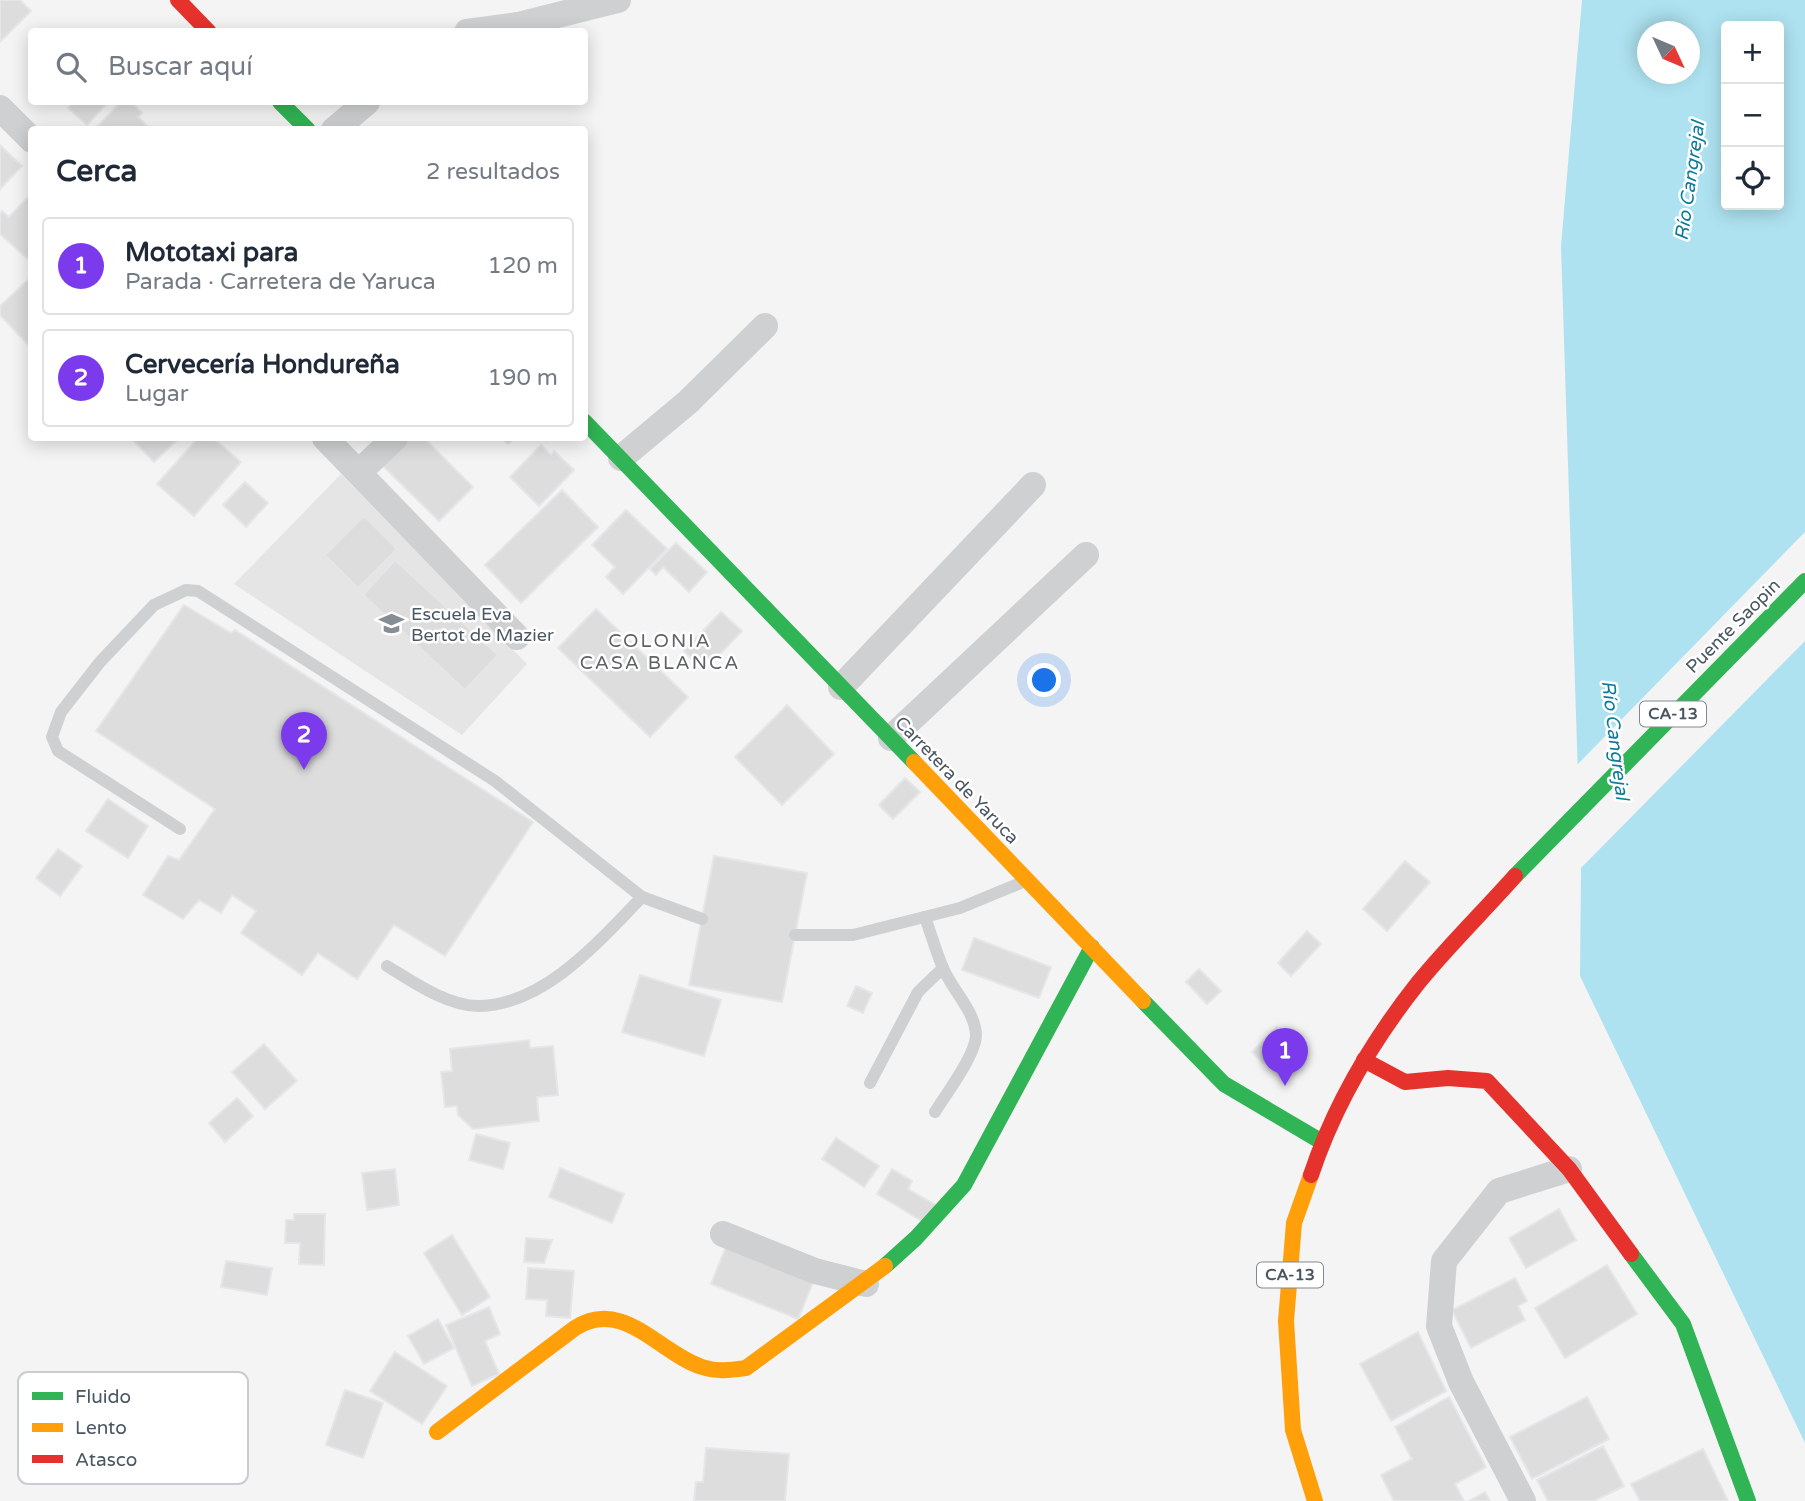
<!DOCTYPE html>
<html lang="es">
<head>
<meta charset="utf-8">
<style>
  :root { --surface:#fff; --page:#f2f2f3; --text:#1f2937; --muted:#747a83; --line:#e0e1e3; --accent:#7c3aed }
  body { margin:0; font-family:"Varela Round",sans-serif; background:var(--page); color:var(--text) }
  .controls { position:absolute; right:21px; top:21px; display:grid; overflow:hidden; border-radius:7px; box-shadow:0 4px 18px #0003 }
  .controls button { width:63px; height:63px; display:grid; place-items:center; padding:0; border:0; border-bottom:2px solid var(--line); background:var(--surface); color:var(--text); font:35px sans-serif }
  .compass { position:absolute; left:1637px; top:21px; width:63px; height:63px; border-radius:50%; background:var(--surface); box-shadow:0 4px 18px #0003; rotate:134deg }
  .you { position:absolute; left:1045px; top:681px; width:24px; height:24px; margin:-18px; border:5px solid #fff; border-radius:50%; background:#1a73e8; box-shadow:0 0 0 10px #1a73e833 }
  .badge { display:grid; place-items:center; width:46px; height:46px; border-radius:50%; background:var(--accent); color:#fff; font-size:23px; font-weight:700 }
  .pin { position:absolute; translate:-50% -58px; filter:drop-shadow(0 2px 4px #0008) }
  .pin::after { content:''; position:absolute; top:37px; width:24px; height:21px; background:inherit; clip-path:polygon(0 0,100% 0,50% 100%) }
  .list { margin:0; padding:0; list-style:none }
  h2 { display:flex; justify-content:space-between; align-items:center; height:91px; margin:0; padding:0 28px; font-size:30px }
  h2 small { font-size:23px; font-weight:400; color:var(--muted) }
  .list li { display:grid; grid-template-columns:46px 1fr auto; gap:21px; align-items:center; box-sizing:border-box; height:98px; margin:0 14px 14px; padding:0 14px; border:2px solid var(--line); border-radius:7px }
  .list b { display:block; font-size:26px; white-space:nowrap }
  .list p { margin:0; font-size:23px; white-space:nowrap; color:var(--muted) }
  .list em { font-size:23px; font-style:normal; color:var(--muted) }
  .icon { flex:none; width:38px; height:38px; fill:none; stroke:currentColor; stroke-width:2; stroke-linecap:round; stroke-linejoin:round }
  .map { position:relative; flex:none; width:1805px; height:1501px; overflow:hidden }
  .search { position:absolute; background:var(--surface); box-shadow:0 4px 18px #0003; left:28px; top:28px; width:560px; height:77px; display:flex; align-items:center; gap:18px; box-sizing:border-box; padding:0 24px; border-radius:7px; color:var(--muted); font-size:26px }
  .panel { position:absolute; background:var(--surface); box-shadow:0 4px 18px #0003; left:28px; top:126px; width:560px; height:315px; border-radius:7px }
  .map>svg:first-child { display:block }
  .education { fill:#e6e5e6 }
  .water { fill:#aee2f0; fill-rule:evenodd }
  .pier { fill:#f4f4f4 }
  .building { fill:#ddddde; stroke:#e5e6e7; stroke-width:2 }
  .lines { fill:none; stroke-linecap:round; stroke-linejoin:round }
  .lane { stroke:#ced0d2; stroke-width:12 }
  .street { stroke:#ced0d2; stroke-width:26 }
  .fast { stroke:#30b455; stroke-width:16 }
  .slow { stroke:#ff9f0a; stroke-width:16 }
  .jam { stroke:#e5322d; stroke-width:16 }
  .labels { text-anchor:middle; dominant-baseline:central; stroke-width:5; stroke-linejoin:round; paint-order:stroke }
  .shield { fill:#fff; stroke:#808990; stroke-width:2 }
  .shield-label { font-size:16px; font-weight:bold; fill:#4a5661 }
  .poi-label { font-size:18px; fill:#4a5661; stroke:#fff; text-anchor:start }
  .street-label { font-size:18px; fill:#4a5661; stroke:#fff }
  .water-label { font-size:19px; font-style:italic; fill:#0c7c9b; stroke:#fff }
  .neighbourhood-label { font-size:19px; letter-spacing:2px; fill:#5f6368; stroke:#fff }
  .key { fill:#fff; stroke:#c9ccd0; stroke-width:2 }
  .key-label { font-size:19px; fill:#4a5661 }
</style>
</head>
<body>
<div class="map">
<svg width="1805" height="1501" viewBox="0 0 1805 1501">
  <rect width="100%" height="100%" fill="#f4f4f4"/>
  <path class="education" d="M341,474L527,664L462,735L234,584Z"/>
  <path class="water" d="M1582,0H1805V1443L1580,976L1581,871L1561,246ZM1726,26H1779V205H1726ZM1647,32H1689V74H1647Z"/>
  <path class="pier" d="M1805,532V641L1578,871L1575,767Z"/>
  <g class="building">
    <path d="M0,0H20L31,11L0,42Z"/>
    <path d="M74,102H108L87,125L68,108Z"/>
    <path d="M121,102H131L142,113L138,117L151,130H94Z"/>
    <path d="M0,145L22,166L0,189Z"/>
    <path d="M32,193V263L0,234V214L2,211L9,217Z"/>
    <path d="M32,276V349L0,315V306Z"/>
    <path d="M131,438H179L154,462Z"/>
    <path d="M198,438H213L241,462L194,516L157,484Z"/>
    <path d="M408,438H424L473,487L439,521L381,464Z"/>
    <path d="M501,438H515L508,444Z"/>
    <path d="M541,445L551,455L554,451L574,470L539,506L510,477Z"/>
    <path d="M245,482L268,503L246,527L223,505Z"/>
    <path d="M562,490L598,527L521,603L485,565Z"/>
    <path d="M626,510L667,549L623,594L606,577L615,567L592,545Z"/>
    <path d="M364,516L397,549L358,588L325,555Z"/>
    <path d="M676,543L707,572L689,592L663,567L656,575L650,569Z"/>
    <path d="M395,560L498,655L465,690L363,595Z"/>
    <path d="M184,605L231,633L235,630L533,822L445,956L394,925L357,979L318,953L302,975L241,933L256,911L232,895L221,913L199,900L183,919L143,895L168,856L179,860L215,809L96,731Z"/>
    <path d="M596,609L688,697L650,737L558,648Z"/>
    <path d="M721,612L742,631L704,671L684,651Z"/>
    <path d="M787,705L834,754L782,805L735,757Z"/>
    <path d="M905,778L920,792L893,819L879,805Z"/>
    <path d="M108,799L148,826L128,858L86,831Z"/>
    <path d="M58,849L82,866L60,896L36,878Z"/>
    <path d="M714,856L807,873L782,1002L689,985Z"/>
    <path d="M1405,861L1430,882L1387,931L1363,909Z"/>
    <path d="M1307,931L1321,944L1291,976L1278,963Z"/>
    <path d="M974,938L1051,967L1039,998L962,970Z"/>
    <path d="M1199,969L1221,991L1207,1004L1186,982Z"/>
    <path d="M640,975L721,1000L704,1056L622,1032Z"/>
    <path d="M856,986L872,993L863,1013L847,1006Z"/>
    <path d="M1277,1027L1289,1038L1263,1063L1252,1052Z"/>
    <path d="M529,1040L530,1048L553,1046L558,1095L537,1097L539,1121L473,1129L458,1115L457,1106L445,1107L441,1072L452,1071L450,1049Z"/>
    <path d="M264,1044L297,1081L265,1109L232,1072Z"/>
    <path d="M237,1098L253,1116L225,1142L209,1123Z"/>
    <path d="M476,1134L510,1143L503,1169L469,1160Z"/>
    <path d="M836,1138L879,1166L864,1187L822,1159Z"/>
    <path d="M560,1168L624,1194L612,1223L549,1197Z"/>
    <path d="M395,1169L399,1205L367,1210L362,1173Z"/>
    <path d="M892,1169L912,1181L908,1189L936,1205L925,1223L877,1194Z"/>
    <path d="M1559,1209L1576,1240L1526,1268L1509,1238Z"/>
    <path d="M294,1214H325L324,1265L299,1264L300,1243H285L286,1220H294Z"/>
    <path d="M452,1235L490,1297L462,1315L424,1253Z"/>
    <path d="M526,1238L552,1240L544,1263L524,1262Z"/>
    <path d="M727,1244L814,1280L798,1319L711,1284Z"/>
    <path d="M226,1261L272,1268L267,1295L221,1287Z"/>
    <path d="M1607,1265L1637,1314L1565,1358L1535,1308Z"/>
    <path d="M528,1268L574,1271L570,1318L546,1316L547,1300L526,1299Z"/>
    <path d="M1515,1278L1527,1301L1518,1306L1525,1320L1471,1348L1452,1310Z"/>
    <path d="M489,1307L500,1334L485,1341L499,1374L472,1386L446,1325Z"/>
    <path d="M438,1319L454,1348L424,1364L408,1336Z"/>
    <path d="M1418,1332L1446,1391L1391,1421L1360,1364Z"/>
    <path d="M395,1352L447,1386L422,1424L370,1391Z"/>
    <path d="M345,1390L383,1403L363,1458L326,1445Z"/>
    <path d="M1449,1397L1486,1467L1455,1484L1464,1501H1394L1381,1475L1412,1459L1395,1427Z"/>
    <path d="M1587,1397L1609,1439L1532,1479L1510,1437Z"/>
    <path d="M1603,1446L1624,1486L1594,1501H1548L1537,1480Z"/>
    <path d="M706,1448L789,1454L785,1501H694L696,1482H703Z"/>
    <path d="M1703,1449L1728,1501H1640L1631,1484Z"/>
    <path d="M1485,1492L1490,1501H1469Z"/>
  </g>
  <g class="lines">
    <g class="lane">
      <path d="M180,829L58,751L52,737L61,712L100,662L154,605L186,590L198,591L495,781L642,897L702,919"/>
      <path d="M925,917C931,934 936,952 943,968C952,990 976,1012 976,1036C975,1056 946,1094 935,1112"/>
      <path d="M795,935H853L960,908L1023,882"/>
      <path d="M387,966C413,982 449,1007 480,1006C546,1004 600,940 642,897"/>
      <path d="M870,1083L918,992L943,968"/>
    </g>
    <g class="street">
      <path d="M467,32L518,25L618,0"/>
      <path d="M0,108L32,140"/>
      <path d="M334,130L367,102"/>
      <path d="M325,438L517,637"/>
      <path d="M621,458L688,402L765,326"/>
      <path d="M359,472L395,438"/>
      <path d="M841,687L1033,485"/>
      <path d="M891,738L1086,555"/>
      <path d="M723,1234L815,1271L866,1284"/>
      <path d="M1523,1501L1461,1382L1439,1326L1444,1261L1499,1191L1569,1169"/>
    </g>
    <g class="fast">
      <path d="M280,102L308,130"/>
      <path d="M584,421L914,762"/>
      <path d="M1515,876L1805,581"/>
      <path d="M1143,1001L1224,1084L1322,1142"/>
      <path d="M1631,1254L1683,1324L1748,1501"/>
      <path d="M885,1266L916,1238L964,1185L1092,947"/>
    </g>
    <g class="slow">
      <path d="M914,762L1143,1001"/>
      <path d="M1311,1175L1294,1223L1286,1321L1293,1430L1315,1501"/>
      <path d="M437,1432L575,1328C623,1297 659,1353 702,1367C717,1372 731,1370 746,1368L885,1266"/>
    </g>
    <g class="jam">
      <path d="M178,0L209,32"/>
      <path d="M1364,1060L1405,1082L1448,1078L1487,1081L1569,1169L1631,1254"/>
      <path d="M1311,1175C1334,1106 1373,1040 1418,983C1448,946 1483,912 1515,876"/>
    </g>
  </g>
  <defs>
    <symbol id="school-bare" viewBox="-9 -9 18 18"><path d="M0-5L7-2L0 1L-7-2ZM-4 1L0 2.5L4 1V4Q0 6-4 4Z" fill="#868d94" stroke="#fff" stroke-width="2.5" paint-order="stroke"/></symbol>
  </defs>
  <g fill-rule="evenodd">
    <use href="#school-bare" x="374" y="606" width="35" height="35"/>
  </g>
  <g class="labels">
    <g class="shield">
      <rect x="1640" y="701.5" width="66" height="25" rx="5"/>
      <rect x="1257" y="1262.5" width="66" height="25" rx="5"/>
    </g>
    <g class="shield-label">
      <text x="1673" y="714">CA-13</text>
      <text x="1290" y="1275">CA-13</text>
    </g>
    <g class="poi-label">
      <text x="411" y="614">Escuela Eva<tspan x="411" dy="21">Bertot de Mazier</tspan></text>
    </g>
    <g class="street-label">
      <text transform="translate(1733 626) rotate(-45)">Puente Saopin</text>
      <text transform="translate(957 780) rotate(46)">Carretera de Yaruca</text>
    </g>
    <g class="water-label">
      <text transform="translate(1690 181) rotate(-82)">Río Cangrejal</text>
      <text transform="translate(1615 740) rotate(83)">Río Cangrejal</text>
    </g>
    <g class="neighbourhood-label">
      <text x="660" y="641">COLONIA<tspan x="660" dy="22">CASA BLANCA</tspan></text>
    </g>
  </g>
  <rect x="18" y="1372" width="230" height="112" rx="10" class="key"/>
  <rect x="32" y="1392" width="31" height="8" fill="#30b455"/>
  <rect x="32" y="1423" width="31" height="9" fill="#ff9f0a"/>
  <rect x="32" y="1455" width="31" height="8" fill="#e5322d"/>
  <g class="key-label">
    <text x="75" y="1403">Fluido</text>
    <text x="75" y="1434">Lento</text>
    <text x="75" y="1466">Atasco</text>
  </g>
</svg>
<div class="controls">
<button>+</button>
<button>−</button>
<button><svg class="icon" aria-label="locate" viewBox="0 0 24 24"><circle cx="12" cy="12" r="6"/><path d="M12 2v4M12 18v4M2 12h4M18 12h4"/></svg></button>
</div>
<svg class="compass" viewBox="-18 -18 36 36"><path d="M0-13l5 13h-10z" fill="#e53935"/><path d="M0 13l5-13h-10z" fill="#747a83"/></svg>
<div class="you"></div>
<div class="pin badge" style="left:1285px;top:1086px">1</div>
<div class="pin badge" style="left:304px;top:770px">2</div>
<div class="search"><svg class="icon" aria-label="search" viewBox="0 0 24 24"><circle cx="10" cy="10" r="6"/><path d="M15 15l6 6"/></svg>Buscar aquí</div>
<section class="panel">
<h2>Cerca<small>2 resultados</small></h2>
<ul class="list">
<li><span class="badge">1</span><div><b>Mototaxi para</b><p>Parada · Carretera de Yaruca</p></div><em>120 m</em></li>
<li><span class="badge">2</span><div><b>Cervecería Hondureña</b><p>Lugar</p></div><em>190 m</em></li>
</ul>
</section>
</div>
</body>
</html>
